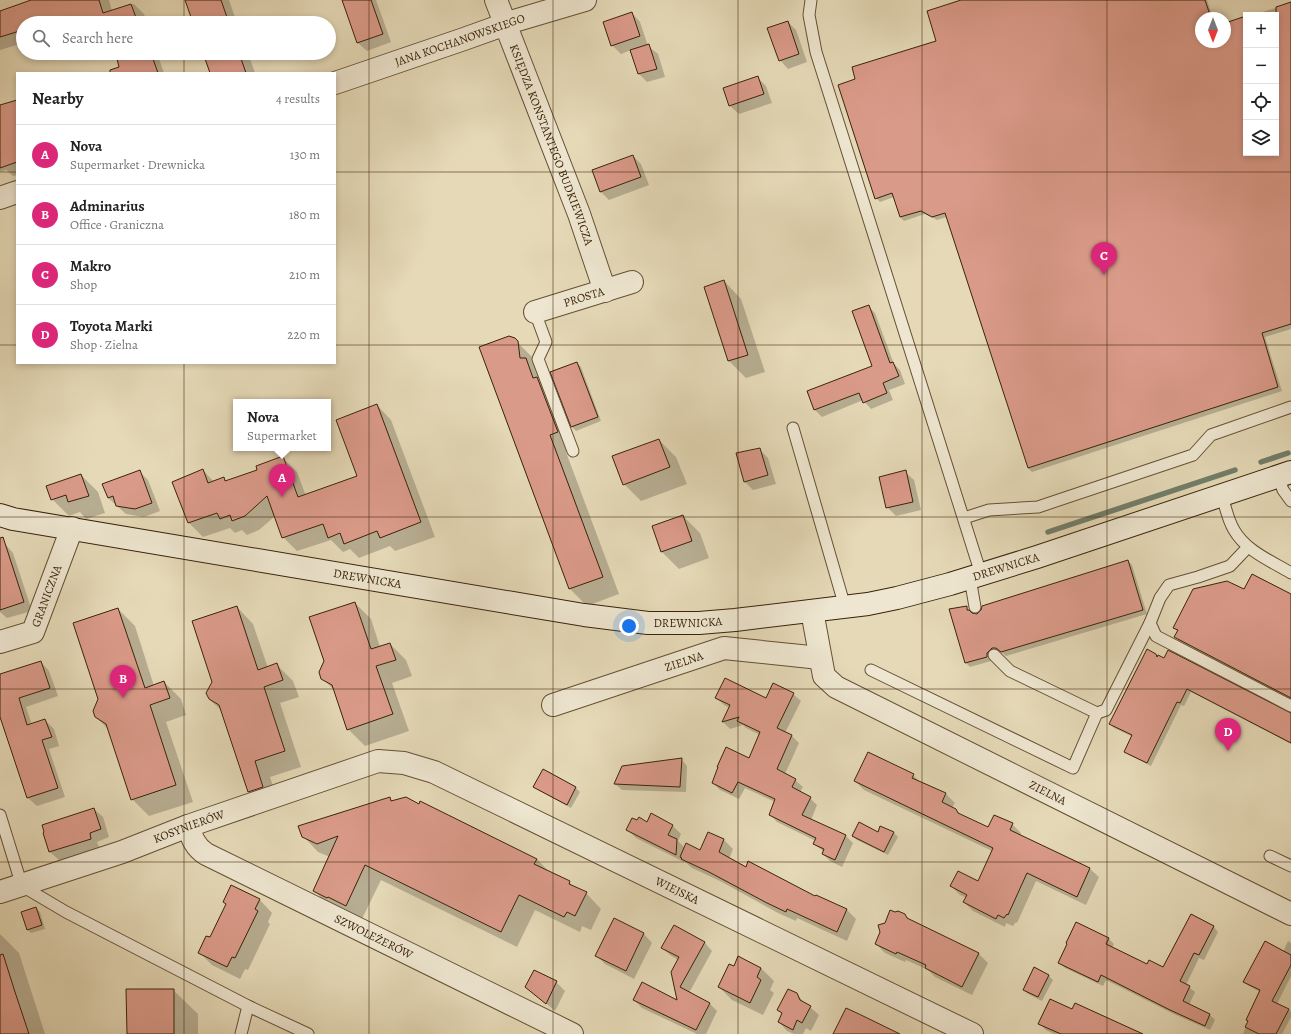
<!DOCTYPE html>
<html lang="en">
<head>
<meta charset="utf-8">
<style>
  :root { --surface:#fff; --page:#f2f2f2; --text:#222; --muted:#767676; --line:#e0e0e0; --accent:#db2777 }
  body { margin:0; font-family:Alegreya,serif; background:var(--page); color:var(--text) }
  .controls { position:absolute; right:12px; top:12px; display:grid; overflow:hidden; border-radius:0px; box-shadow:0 2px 6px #0003 }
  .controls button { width:36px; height:36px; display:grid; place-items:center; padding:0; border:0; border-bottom:1px solid var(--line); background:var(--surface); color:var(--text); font:20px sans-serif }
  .compass { position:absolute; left:1195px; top:12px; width:36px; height:36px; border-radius:50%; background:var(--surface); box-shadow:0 2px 6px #0003; rotate:180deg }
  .you { position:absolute; left:629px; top:626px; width:14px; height:14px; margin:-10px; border:3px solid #fff; border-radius:50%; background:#1a73e8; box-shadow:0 0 0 6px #1a73e833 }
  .badge { display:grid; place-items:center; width:26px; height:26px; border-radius:50%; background:var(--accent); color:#fff; font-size:13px; font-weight:700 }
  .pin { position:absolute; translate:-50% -33px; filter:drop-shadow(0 1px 2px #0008) }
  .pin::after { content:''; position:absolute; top:21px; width:14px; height:12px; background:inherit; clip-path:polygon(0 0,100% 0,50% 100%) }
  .popup { position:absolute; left:233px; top:399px; width:98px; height:52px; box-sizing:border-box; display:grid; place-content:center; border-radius:0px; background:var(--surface); filter:drop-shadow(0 1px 3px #0005); font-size:13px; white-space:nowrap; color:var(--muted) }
  .popup b { font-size:15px; color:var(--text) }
  .popup::after { content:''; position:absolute; left:50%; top:100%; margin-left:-8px; border:8px solid transparent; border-top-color:var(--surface) }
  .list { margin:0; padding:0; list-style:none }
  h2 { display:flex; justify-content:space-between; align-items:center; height:52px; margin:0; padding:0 16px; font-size:17px }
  h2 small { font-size:13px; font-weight:400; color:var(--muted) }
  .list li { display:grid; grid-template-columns:26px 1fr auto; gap:12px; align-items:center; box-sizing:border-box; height:60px; padding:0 16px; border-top:1px solid var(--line) }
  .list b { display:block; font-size:15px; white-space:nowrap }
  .list p { margin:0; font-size:13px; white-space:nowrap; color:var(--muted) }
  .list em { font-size:13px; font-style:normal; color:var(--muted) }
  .icon { flex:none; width:22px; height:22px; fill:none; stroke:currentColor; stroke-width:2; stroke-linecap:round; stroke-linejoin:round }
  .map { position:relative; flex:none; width:1291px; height:1034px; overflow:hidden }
  .search { position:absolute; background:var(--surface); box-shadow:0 2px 6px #0003; left:16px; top:16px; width:320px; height:44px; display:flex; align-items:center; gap:10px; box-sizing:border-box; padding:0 14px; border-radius:22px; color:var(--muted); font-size:15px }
  .panel { position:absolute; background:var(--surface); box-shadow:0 2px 6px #0003; left:16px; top:72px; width:320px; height:292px; border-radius:0px }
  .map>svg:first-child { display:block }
  .shadow { fill:#0003 }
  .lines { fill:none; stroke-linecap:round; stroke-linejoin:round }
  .stream { stroke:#717e6a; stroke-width:5.5 }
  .building { fill:#da9a89; stroke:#3a2309 }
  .lane-casing { stroke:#655034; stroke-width:13 }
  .street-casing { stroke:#655034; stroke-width:24 }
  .secondary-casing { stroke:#3a2309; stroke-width:24 }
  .lane { stroke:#eee6d0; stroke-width:11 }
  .street { stroke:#eee6d0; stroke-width:22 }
  .secondary { stroke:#eee6d0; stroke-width:22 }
  .grid { fill:none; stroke:#3a2309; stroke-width:1; stroke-opacity:0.55 }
  .labels { text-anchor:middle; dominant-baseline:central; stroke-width:3.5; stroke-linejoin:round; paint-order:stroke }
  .street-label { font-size:12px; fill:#3a2309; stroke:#eee6d0 }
</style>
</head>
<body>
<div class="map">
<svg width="1291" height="1034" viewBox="0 0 1291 1034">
  <rect width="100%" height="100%" fill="#e5d9b7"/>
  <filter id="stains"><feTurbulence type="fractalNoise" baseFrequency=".005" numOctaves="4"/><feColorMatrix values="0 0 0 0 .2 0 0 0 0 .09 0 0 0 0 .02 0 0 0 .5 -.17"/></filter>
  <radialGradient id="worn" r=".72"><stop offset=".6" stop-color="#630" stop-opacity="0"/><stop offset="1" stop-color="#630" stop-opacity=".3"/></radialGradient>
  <g class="shadow">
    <path d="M34,0H109L112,11L134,4L144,14L147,23H23V43L0,50V11Z"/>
    <path d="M186,0H229L237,23H194Z"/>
    <path d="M343,0H376L391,42L367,51L358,43Z"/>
    <path d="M964,0H1207L1213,18H1201V42H1225V24L1246,17V153H1276V15H1253L1291,3V329L1265,337L1282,391L1032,472L1028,468L947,217L937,220L925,214L904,221L900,217L894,197L880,202L876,198L856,79L937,41Z"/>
    <path d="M632,13L640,22L648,46L658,54L665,77L647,82L639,74L631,50L621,54L612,45Z"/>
    <path d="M788,22L796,30L807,62L788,69L780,60Z"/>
    <path d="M116,53H157L164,73H122Z"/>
    <path d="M204,53H248L255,73H211Z"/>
    <path d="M757,77L766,86L772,103L739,114L730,106L724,89Z"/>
    <path d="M17,101V175L13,176L6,170L0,172V107Z"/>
    <path d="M633,156L641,164L649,185L609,200L601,192L593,171Z"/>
    <path d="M724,281L741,299L765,372L746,378L729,361Z"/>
    <path d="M868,306L875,313L894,364L900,370L905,384L889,390L893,400L871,409L863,400L822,417L815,410L808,392L874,366Z"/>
    <path d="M514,339L535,360L536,370L542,376L575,449L566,452L619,594L587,606L570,589L480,348Z"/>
    <path d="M577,363L581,367L601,421L576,431L572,427L552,372Z"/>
    <path d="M377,405L391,420L435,537L395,551L390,546L359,558L350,549L343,552L331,540L297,551L283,537L275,516L259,530L247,535L242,530L235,533L230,528L203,537L189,523L203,470L214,482L223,478L227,482L258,470L282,457L297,472L306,496L358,476Z"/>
    <path d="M659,440L676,457L687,484L641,501L624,484Z"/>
    <path d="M759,449L768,458L776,484L753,490L745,482Z"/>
    <path d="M140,472L148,480L160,511L144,517L126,514L108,498Z"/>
    <path d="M905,472L914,480L921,510L896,516L887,507Z"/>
    <path d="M81,475L98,492L105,513L86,519L80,512L69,516L52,499Z"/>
    <path d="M683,516L700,533L709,558L679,569L662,552L653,527Z"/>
    <path d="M5,544L13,553L32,611L7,618L0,612V546Z"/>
    <path d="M1128,561L1132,565L1147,614L1006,656L1001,652H996L991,657V661L970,667L966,663V607L970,611L971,613L977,615Z"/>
    <path d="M1244,590L1291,596V699L1179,641L1175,637L1178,632L1174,628Z"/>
    <path d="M355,603L371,619L380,647L390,644L406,660L412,676L392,683L409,731L365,746L348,729L336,692L322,678Z"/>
    <path d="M237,607L253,624L268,668L277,665L293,681L299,697L280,703L301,767L270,777L279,804L265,808L249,791L223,712L209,699Z"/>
    <path d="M118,609L135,626L154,686L164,682L181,699L186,715L166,722L193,802L149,816L132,799L109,730L96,717Z"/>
    <path d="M1156,655L1158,658L1291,720V744L1191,692L1184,706L1181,705L1151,766L1129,755L1125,751L1133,737L1114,728L1110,724Z"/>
    <path d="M41,662L49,671L58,696L26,707L32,725L45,720L54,729L59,746L49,749L65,797L37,806L28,798L0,713V675Z"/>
    <path d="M793,694L801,701L785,733L792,736L799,743L785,774L795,780L803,787L800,792L810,798L817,805L811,820L846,836L853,843L842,867L830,861L823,854L824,852L814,844L816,841L777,822L770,814L775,802L745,788L739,799L720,790L713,783L719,768L718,767L726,749L749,759L760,735L746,728L743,725L730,729L723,722L730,708L724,705L716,698L767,700Z"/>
    <path d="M681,759L687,766L686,792L622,790L615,784Z"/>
    <path d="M543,770L576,788L580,792L571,808L538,790L535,786Z"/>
    <path d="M913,775L921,783L946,794L955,803L952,808L956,810L963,817L988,829L1012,824L1021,833L1020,836L1090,869L1099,877L1086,905L1036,881L1017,923L1016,922L1013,926L1006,923L1005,927L973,911L964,902L967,898L960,895L951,886L979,882L992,851L864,790L855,781Z"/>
    <path d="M389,798L393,802L419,805L537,859L550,873L569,882L575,888L586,893L601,909L591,930L582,926L580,932L535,910L517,947L381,880L361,921L329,906L314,890L330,857L318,852L303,836Z"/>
    <path d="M94,809L103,817L109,837L97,842L99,847L59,860L50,852L44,834Z"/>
    <path d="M651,815L673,826L681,834L678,841L685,848L700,851L709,833L724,840L733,849L729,859L746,868L816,898V896L847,910L856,919L847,941L797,918L796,921L778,913L720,881L692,868L684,861V862L636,838L627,829L647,823Z"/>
    <path d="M881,827L894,833L898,837L888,855L857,840L853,836L878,833Z"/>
    <path d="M231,887L260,900L272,913L268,922L270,924L248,970L245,969L240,979L212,965L199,952L211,939L227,905L224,902Z"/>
    <path d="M36,908L40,912L45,929L31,933L27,929Z"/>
    <path d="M905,915L911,921L979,954L988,963L972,995L935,977L928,970L906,960L905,962L885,953L876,944Z"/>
    <path d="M615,920L644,934L652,943L634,979L605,964L597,956Z"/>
    <path d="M1076,923L1109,939L1114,944L1112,948L1148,966L1163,968L1213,926L1218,932L1204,960L1199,958L1186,985L1195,992L1189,1005L1210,1015L1215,1020L1210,1030L1176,1015L1106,980L1103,986L1065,968L1059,962Z"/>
    <path d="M674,926L705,943L712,951L689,993L709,1003L717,1011L706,1034H697L642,1008L634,1000L679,1002L678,960L670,955L662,948Z"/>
    <path d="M0,934L19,953L45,1034H0Z"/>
    <path d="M1288,941L1291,943V976L1277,1004L1289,1010L1291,1012V1017L1282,1034H1243L1260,992L1249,986L1245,982L1283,952Z"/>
    <path d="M739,958L761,968L774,981L770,990L774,993L763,1015L732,1000L719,987L734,968Z"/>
    <path d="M1035,969L1049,976L1053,980L1042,1001L1028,994L1024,990Z"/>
    <path d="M556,982L565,991L555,1011L527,987Z"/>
    <path d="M173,990L198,1014V1034H128Z"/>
    <path d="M797,994L806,1005L810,1007L819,1015L811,1031L806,1028L803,1034H794L787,1031L779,1022L783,1014L779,1010Z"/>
    <path d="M1073,1011L1140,1034H1054L1046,1030L1040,1024Z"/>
  </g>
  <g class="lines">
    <g class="stream">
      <path d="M1261,462L1288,453"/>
      <path d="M1048,532L1235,470"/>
    </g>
  </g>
  <g class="building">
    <path d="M31,0H99L103,13L131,4L138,23H23V30L0,37V11Z"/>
    <path d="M185,0H221L229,23H193Z"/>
    <path d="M342,0H371L383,34L357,43Z"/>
    <path d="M961,0H1205L1211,18H1201V42H1225V23L1246,16V153H1276V7L1291,2V324L1262,333L1278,387L1028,468L945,213L932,217L921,211L900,217L892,193L875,199L838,85L855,79L852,67L936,41L927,11Z"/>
    <path d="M632,12L640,36L611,46L603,22Z"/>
    <path d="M788,21L799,54L779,61L767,28Z"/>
    <path d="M649,44L657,69L638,74L630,50Z"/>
    <path d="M117,53H145L147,58L152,56L158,73H110V70L119,67L117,59L119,58Z"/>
    <path d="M203,53H239L246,73H210Z"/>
    <path d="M758,76L764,94L729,106L723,88Z"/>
    <path d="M17,100V162L0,168V105Z"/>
    <path d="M633,155L641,177L600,192L592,170Z"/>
    <path d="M724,280L748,355L728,361L704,287Z"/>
    <path d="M869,305L890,363L893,362L899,376L883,383L887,393L863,403L859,393L814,410L807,391L872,366L852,311Z"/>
    <path d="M509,336L515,338L518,341L520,358H526L533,378L537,377L558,432L550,435L603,577L569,589L479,347Z"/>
    <path d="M577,362L598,417L571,427L550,372Z"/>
    <path d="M377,404L421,522L380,538L377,531L344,544L340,533L328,538L323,524L282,538L267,496L245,516L232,521L230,515L220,519L217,513L188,523L172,482L203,469L208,483L224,477L225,481L257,470L256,466L283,456L298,497L357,476L336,420Z"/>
    <path d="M659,439L670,467L623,485L612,456Z"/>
    <path d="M760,448L768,475L744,482L736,453Z"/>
    <path d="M140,470L152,503L135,509L116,506L113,496L108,498L102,484Z"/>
    <path d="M906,470L913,502L886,508L879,477Z"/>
    <path d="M81,474L89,496L68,502L66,495L51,500L46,486Z"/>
    <path d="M683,515L692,541L661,552L652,526Z"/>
    <path d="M3,537L24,602L0,610V538Z"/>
    <path d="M1128,560L1143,610L1001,652L996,648H992L987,653V657L965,663L949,609L967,606V610H969L972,613L977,614L981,610L982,606Z"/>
    <path d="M1252,574L1291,594V698L1174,637L1178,630L1173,628L1193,589L1227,581L1244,589Z"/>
    <path d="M355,602L371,649L390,643L396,660L376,666L393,714L347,730L332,685L321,679L319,672L324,661L309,617Z"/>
    <path d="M237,606L258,670L277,663L283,680L264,687L285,751L255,761L263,787L248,792L219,705L209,699L206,693L212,682L192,621Z"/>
    <path d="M118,608L145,688L164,681L170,698L150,705L176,785L131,800L106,724L95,717L93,711L98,699L73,623Z"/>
    <path d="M1147,649L1156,654L1157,657L1158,655L1164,658L1168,650L1291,713V743L1187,689L1180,703L1177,702L1147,763L1124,752L1132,735L1109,724Z"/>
    <path d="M41,661L50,688L19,698L27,725L45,719L52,737L42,740L58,788L27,798L0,717V674Z"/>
    <path d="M725,678L766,698L773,683L794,693L777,728L792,735L777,769L796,779L792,787L811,797L802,815L846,835L835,860L822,854L824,849L813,844L816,838L769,815L775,799L738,782L732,793L712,783L718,767H717L726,747L749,758L760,732L737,721L739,717L722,722L730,705L715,698Z"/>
    <path d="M868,752L914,774L912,778L946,793L942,802L956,809L958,813L988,827L994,815L1013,823L1010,830L1090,868L1077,897L1027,873L1008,915L1007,914L1004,918L998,915L996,919L963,902L967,895L950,886L958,871L978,881L993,848L854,781Z"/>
    <path d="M682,758L680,787L614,784L622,766Z"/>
    <path d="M543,769L576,787L567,805L533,787Z"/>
    <path d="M390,797L391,801L406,797L419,804L420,801L537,859L534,864L570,881L569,884L587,892L575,916L567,912L564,917L519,895L501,932L365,865L346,906L328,897L327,898L313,891L338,836L317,844L302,837L298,826Z"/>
    <path d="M94,808L101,829L90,833L91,839L49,852L43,833L44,832L42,825Z"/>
    <path d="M651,813L673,825L668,835L677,839L676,855L626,830L632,818L637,820L639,817L647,822Z"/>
    <path d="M859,822L878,832L880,826L894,832L884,852L852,836Z"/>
    <path d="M708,832L724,839L719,852L746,867L748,861L815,896L816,895L847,909L837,932L787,909L786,912L767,903L709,872L681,859L682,858L680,857L686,843L700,850Z"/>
    <path d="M231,885L260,899L255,909L258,911L235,958L232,957L227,967L198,953L206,936L210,937L226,904L223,902Z"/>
    <path d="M36,907L42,925L27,930L21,912Z"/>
    <path d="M890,910L895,912L898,911L905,914L907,918L979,953L962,987L925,968L926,965L897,952L896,954L875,944L880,932L878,925L885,923Z"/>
    <path d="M1191,914L1214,926L1199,955L1194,953L1180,981L1190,986L1183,1001L1210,1014L1205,1026L1170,1010L1101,975L1098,982L1058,963L1067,944L1066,943L1076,922L1109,938L1106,944L1147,964L1149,960L1163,967Z"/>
    <path d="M614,918L644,933L626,971L595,956Z"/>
    <path d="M674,925L705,942L680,987L710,1003L696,1030L633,1000L642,982L677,1000L671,972L679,957L661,948Z"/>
    <path d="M1265,941L1291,955V965L1272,1001L1289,1009L1276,1034H1259L1245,1027L1248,1021L1246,1020L1260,990L1243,982Z"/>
    <path d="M3,954L15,992L29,1034H0V955Z"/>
    <path d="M738,956L761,968L757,977L761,980L750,1003L718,987L729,964L734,966Z"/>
    <path d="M1034,967L1049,975L1038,997L1023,990Z"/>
    <path d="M534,970L557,981L546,1004L525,987Z"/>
    <path d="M126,989H174V1034H127Z"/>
    <path d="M788,989L797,993L800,1000L811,1006L802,1023L797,1020L793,1030L778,1022L782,1013L777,1010Z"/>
    <path d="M1050,999L1072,1009L1075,1003L1143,1034H1061L1038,1024Z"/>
    <path d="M846,1008L859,1014L900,1034H833Z"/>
  </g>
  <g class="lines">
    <defs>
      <g id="lane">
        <path d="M811,0L809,15L816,52L981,574"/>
        <path d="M535,312L546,342L538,359L573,451"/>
        <path d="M793,428L845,607"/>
        <path d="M1278,476L1283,490L1291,501"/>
        <path d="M1222,495C1225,507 1228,520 1234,530C1246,551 1271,561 1291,573"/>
        <path d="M964,518L989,510L1038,507L1193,455L1211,435L1291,407"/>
        <path d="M1248,547L1230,566L1198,577L1169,585L1160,598L1150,623L1156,636L1291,706"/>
        <path d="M970,578L975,607"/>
        <path d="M994,655L1010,671L1097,713L1106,710L1150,623"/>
        <path d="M871,670L1073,768L1097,713"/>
        <path d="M0,815L22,886L66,912L248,1006L308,1034"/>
        <path d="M1270,856L1291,866"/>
        <path d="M241,1034L248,1006"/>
      </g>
      <g id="street">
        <path id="s1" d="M496,0L579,214L605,291"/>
        <path id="s2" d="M335,83L464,39L514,21L585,0"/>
        <path d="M0,198L17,192"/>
        <path id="s3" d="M535,312L632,282"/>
        <path id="s4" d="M812,611L824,676L836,687L1291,914"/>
        <path id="s5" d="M0,642L33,632L72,528"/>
        <path id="s6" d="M553,705L724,648L820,658"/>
        <path id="s7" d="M188,826C192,838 195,847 206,854L572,1034"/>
        <path id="s8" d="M0,892L122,852L188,826L378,761L404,763L434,772L972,1034"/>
      </g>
      <g id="secondary">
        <path id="s9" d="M0,515L13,519L584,615L648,623H699L735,620L868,604L897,598L950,584L1037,557L1291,472"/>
      </g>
    </defs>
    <use href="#lane" class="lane-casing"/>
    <use href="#street" class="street-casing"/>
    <use href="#secondary" class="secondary-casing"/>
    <use href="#lane" class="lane"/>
    <use href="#street" class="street"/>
    <use href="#secondary" class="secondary"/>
  </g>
  <path class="grid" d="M184,0V23M369,0V1034M553,0V1034M738,0V1034M922,0V1034M1107,0V1034M184,53V73M0,172H17M335,172H1291M0,345H17M335,345H1291M184,363V1034M0,517H1291M0,689H1291M0,862H1291"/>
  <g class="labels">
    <g class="street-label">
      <text stroke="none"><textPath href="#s2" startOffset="132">JANA KOCHANOWSKIEGO</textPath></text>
      <text stroke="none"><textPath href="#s1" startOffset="155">KSIĘDZA KONSTANTEGO BUDKIEWICZA</textPath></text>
      <text stroke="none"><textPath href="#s3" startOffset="51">PROSTA</textPath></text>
      <text stroke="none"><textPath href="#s9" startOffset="1021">DREWNICKA</textPath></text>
      <text stroke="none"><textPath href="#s9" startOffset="373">DREWNICKA</textPath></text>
      <text stroke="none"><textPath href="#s5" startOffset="73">GRANICZNA</textPath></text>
      <text stroke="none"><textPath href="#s9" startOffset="697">DREWNICKA</textPath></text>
      <text stroke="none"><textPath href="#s6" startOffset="138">ZIELNA</textPath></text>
      <text stroke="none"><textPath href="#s4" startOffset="319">ZIELNA</textPath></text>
      <text stroke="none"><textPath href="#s8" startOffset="200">KOSYNIERÓW</textPath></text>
      <text stroke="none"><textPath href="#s8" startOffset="728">WIEJSKA</textPath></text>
      <text stroke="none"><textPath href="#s7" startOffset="221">SZWOLEŻERÓW</textPath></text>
    </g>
  </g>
  <rect width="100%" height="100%" filter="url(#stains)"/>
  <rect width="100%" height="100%" fill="url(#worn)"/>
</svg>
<div class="controls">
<button>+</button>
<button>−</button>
<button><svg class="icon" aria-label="locate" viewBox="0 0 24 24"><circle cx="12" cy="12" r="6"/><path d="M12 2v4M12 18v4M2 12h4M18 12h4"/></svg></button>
<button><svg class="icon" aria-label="layers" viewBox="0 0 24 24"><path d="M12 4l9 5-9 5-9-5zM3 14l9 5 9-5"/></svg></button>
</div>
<svg class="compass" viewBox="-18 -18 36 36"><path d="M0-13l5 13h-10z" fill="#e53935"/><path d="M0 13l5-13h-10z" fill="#767676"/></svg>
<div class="you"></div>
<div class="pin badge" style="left:282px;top:497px">A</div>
<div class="popup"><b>Nova</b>Supermarket</div>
<div class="pin badge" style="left:123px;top:698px">B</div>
<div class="pin badge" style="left:1104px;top:275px">C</div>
<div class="pin badge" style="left:1228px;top:751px">D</div>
<div class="search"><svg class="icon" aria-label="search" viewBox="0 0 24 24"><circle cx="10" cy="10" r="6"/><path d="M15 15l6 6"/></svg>Search here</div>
<section class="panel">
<h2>Nearby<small>4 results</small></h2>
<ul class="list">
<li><span class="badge">A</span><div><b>Nova</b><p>Supermarket · Drewnicka</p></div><em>130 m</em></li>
<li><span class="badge">B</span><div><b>Adminarius</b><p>Office · Graniczna</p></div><em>180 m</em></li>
<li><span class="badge">C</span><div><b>Makro</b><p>Shop</p></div><em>210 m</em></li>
<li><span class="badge">D</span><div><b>Toyota Marki</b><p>Shop · Zielna</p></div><em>220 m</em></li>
</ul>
</section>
</div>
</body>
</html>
